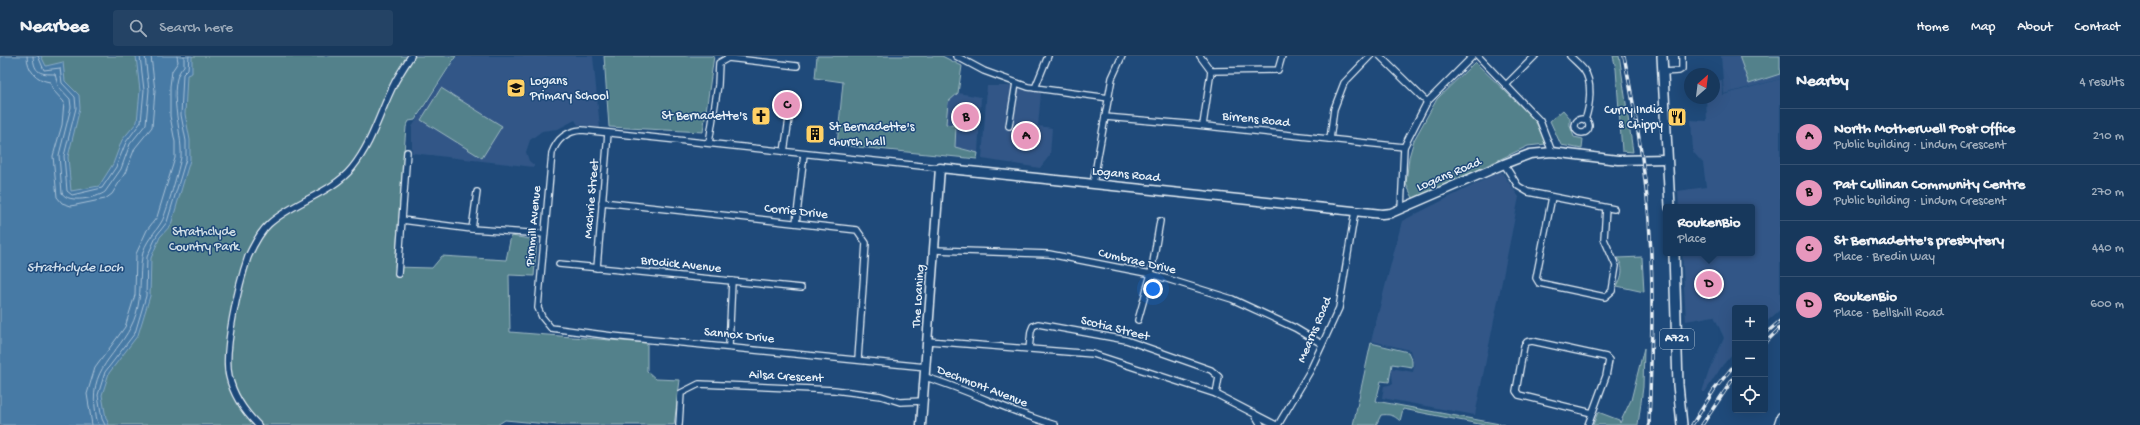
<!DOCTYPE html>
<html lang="en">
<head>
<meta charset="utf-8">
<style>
  :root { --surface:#17385c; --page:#244365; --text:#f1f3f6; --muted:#9eacbb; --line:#365272; --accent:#e797bd }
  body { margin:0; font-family:"Gochi Hand",sans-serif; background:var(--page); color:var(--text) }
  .controls { position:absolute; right:12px; bottom:12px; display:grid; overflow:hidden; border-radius:4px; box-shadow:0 4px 16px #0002 }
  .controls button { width:36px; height:36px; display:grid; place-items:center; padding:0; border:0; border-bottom:1px solid var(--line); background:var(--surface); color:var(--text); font:20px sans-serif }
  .compass { position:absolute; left:1684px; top:12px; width:36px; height:36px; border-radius:50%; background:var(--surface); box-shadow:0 4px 16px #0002; rotate:28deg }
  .you { position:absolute; left:1153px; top:233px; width:14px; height:14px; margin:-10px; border:3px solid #fff; border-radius:50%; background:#1a73e8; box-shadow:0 0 0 6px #1a73e833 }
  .badge { display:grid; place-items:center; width:26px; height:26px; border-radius:50%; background:var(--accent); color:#111; font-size:13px; font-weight:700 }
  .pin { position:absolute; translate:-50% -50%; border:2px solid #fff; box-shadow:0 1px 4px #0006 }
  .popup { position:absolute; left:1663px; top:148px; width:92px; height:52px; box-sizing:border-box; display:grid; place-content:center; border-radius:4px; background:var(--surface); filter:drop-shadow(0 1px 3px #0005); font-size:13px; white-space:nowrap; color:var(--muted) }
  .popup b { font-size:15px; color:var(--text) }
  .popup::after { content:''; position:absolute; left:50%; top:100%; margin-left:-8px; border:8px solid transparent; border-top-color:var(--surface) }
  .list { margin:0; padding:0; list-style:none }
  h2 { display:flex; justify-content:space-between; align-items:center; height:52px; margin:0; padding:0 16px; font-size:17px }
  h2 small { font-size:13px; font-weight:400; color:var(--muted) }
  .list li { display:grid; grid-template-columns:26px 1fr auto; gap:12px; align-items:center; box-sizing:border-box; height:56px; padding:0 16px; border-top:1px solid var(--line) }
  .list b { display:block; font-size:15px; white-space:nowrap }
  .list p { margin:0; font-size:13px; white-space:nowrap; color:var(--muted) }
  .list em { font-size:13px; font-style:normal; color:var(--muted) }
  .icon { flex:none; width:22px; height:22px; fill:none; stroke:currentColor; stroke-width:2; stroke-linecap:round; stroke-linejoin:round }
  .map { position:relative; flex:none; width:1780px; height:369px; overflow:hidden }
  header { display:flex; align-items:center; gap:24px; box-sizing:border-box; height:56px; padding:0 20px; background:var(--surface); border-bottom:1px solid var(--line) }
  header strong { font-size:19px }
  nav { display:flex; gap:22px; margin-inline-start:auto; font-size:14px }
  .search { width:280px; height:36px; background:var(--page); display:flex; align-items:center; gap:10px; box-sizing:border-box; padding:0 14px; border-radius:4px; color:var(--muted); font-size:15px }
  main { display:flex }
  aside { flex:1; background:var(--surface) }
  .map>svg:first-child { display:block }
  .built { fill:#305787 }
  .green { fill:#53818b; stroke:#9eb9c2 }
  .water { fill:#477aa5; stroke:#87aac6 }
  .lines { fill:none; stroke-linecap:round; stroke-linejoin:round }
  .shore { stroke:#a8c1d7; stroke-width:1 }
  .street-casing { stroke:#e8f1f8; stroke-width:8 }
  .secondary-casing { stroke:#e8f1f8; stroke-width:11 }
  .primary-casing { stroke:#e8f1f8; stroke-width:12 }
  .street { stroke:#1f4a7a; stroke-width:5.5 }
  .secondary { stroke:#1f4a7a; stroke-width:8 }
  .primary { stroke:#1f4a7a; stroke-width:9 }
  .rail-casing { stroke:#e8f1f8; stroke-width:3.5 }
  .rail { stroke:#1f4a7a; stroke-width:2; stroke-dasharray:6; stroke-linecap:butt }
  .labels { text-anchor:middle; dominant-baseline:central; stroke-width:3; stroke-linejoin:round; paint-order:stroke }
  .shield { fill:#1f4a7a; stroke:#acbfd2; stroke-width:1 }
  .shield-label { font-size:12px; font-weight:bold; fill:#e8f1f8 }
  .poi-label { font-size:13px; fill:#e8f1f8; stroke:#1f4a7a; text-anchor:start }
  .street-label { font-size:13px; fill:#e8f1f8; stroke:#1f4a7a }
  .park-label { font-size:13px; fill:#d2e0e8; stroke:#1f4a7a }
  .water-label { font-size:14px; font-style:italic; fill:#d0dfec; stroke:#1f4a7a }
</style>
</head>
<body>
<header>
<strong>Nearbee</strong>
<div class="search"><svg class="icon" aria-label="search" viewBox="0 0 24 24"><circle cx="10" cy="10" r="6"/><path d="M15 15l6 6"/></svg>Search here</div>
<nav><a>Home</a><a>Map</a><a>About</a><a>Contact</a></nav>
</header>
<main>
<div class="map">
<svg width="1780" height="369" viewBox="0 0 1780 369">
  <rect width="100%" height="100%" fill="#1f4a7a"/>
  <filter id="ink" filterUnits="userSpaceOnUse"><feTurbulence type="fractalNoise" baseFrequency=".025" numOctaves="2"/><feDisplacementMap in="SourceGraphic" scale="8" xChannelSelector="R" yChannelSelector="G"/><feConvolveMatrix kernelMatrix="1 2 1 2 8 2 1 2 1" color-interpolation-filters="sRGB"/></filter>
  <g filter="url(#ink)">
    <g class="built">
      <path d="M457,0H593L600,72L578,69L575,64L558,73L542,75L530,84L526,96L529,105L534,109V111L412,97V71Z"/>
      <path d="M1721,0H1780V23L1724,38Z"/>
      <path d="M1780,23V254L1765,267V252H1735V295L1722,310L1705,336H1702L1709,315L1724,282L1714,260L1686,265L1682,197H1752V151H1679L1678,135L1706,131L1703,107L1693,96L1691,64L1707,65L1706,42H1714V25L1722,24L1723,39Z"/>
      <path d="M987,30H1020L1041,37L1038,70L1052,72L1050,99L1040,112L982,103Z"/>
      <path d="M958,37L981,41L978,97L955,91L956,70L946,68L948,45Z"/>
      <path d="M1501,115L1519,141L1475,359L1382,342L1384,330L1393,328L1391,312L1413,316L1414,310L1410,294L1371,285L1402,165Z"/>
    </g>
    <g class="green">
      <path d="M0,0H456L415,64L409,65L406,71L395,211L432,212L442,200L506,204L511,180L537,184L534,220L509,219L510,276L647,287V315L656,323L680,324L674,369H558L505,364L497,369H0Z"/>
      <path d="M604,0H714L703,76L609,71Z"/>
      <path d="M817,0H942L962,10L958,37L948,46L946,68L956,70L955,91L978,97L977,103L837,89L843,26L815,22Z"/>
      <path d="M1613,0H1619L1620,5L1633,96L1622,95L1616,13Z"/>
      <path d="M1739,0H1780V18L1749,28Z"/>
      <path d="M1475,6L1535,64L1546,88L1528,90L1414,144L1406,128L1409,101L1414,84L1437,43Z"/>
      <path d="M441,32L502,70L482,102L421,64Z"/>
      <path d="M1563,54L1570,62V70L1574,81L1583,83L1582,93L1561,89L1550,65Z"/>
      <path d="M1642,201L1644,236L1617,230C1622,221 1625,211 1617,202Z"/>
      <path d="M1371,287L1408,296L1412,305V311L1392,308L1389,326L1381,325L1376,345L1505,369H1484L1403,353L1400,365C1394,359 1389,358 1381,359L1376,369H1353Z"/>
      <path d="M1644,292L1643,331L1638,369H1593L1598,356L1619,364L1620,367L1631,344Z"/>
    </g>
    <path class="water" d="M0,0H41L46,10L63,6L65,25L79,39L80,52L68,101L71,135L99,130L113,108L122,84L137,66L140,35L136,0H192V17L187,19L185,58L190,84V104L171,169L160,181L151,202L150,240L138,279L109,317L102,339L106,362L109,369H0Z"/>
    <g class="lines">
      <g class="shore">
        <path d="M27,0C27,14 36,24 50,26L53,34L64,46L62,69L53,100L57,141L62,147L71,150L105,143L112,138L125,117L135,92L152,71L155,35L151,0"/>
        <path d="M33,0C34,18 41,18 55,18L58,30L70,43L71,51L59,99L62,137C68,148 97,142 105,136L121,113L130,88L146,68L149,34L145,0"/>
        <path d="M38,0L44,14L60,12L62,27L75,41L76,52L64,100L67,135L72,139L102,132L116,111L126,86L141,66L144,34L140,0"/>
        <path d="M92,369L87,338L95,312L125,271L135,239L136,198L147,174L157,161L175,102V86L170,60V30L172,15L178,6L177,0"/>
        <path d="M99,369C96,364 96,358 95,351C89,308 125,295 136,258C142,239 139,220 142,201C144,186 156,176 162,165C166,158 180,109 181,101C183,77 165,28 184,10V0"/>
        <path d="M105,369L102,363L98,339L105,316L135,277L146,240L147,201L157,179L167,166L186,103V85L181,59L183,18L188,13L189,0"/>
      </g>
      <defs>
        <g id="street">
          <path d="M956,0L984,15L1028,31L1109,42"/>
          <path d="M1200,0L1211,15L1203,69"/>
          <path d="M1380,0L1427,46"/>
          <path d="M1478,0L1540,65L1552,96"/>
          <path d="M1570,0C1575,5 1580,9 1584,14C1593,26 1590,50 1585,64"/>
          <path d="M1211,15L1278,14L1282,0"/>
          <path d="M1663,16L1679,15L1682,13V0"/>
          <path d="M1506,29L1535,0"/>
          <path d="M1035,32L1048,0"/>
          <path d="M1105,61L1187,68L1404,91"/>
          <circle cx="1582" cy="70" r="7"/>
          <path d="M1009,70L1016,27"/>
          <path d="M1330,83L1334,53L1344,27L1370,0"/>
          <path d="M709,87L718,29L719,7L728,2L797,10"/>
          <path d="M784,96L789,63"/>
          <path d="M1504,108L1518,130L1528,136L1614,153"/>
          <path d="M1093,128L1112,22L1122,0"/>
          <path d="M1552,141L1536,222L1539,227L1605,241L1612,235L1616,210L1604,183L1606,152"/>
          <path d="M602,146L857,174L866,187L858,303"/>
          <path d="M1401,153L1404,91L1409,81L1427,46L1473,0"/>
          <path d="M402,164L472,173L544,178"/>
          <path d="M796,167L804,98"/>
          <path d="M472,173L477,136"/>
          <path d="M934,194L1049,198L1151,218L1232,243L1295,272L1322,288"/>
          <path d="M559,208L801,232"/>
          <path d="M597,212L608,77"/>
          <path d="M398,218L407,96"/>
          <path d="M1138,264L1151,218L1160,165"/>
          <path d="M928,285L1093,298L1216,338L1276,369"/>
          <path d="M729,290L732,225"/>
          <path d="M1029,293L1031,275L1033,270L1038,268L1126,284L1211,314L1219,321L1216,338"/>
          <path d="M926,311L612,280L551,272L542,261L538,252L552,97C557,83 567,75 582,74L940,112"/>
          <path d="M925,321C969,334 1010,356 1055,369"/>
          <path d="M1254,357L1261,369"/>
          <path d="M258,369C245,356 233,339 229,320C223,295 239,227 248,201C253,190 260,176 269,168C293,146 332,137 352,112C373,86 380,55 395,26C400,17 406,8 411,0"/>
          <path d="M679,369L681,337L699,328L834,334L881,340L900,346L923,345"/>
          <path d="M1278,369L1310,315L1339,252L1355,155"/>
          <path d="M1588,369L1606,320L1609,304L1606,301L1532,285L1527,286L1524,290L1516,335L1519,339L1592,357"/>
          <path d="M1777,369L1780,360"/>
        </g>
        <path id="secondary" d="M921,369L940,112L1382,158L1391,157L1504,108L1530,98L1552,96L1618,104L1666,103"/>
        <g id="primary">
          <path d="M1662,0L1670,151"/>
          <path d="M1674,197L1678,329L1682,369"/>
        </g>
      </defs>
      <use href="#street" class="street-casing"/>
      <use href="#secondary" class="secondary-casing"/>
      <use href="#primary" class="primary-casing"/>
      <use href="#street" class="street"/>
      <use href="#secondary" class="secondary"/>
      <use href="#primary" class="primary"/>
      <defs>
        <g id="rail">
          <path d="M1624,0C1636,59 1647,120 1650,180C1654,243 1651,306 1649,369"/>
          <path d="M1765,278L1780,265"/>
          <path d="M1765,287L1780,272"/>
          <path d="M1692,369L1714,334L1735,308"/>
          <path d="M1702,369L1735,320"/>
        </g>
      </defs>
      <use href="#rail" class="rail-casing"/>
      <use href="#rail" class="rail"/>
    </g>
  </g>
  <defs>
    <symbol id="school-square" viewBox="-11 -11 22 22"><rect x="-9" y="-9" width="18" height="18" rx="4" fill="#ffd166" stroke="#1f4a7a"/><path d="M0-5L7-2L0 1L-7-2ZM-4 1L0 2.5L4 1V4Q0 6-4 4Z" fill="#111"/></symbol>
    <symbol id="church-square" viewBox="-11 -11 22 22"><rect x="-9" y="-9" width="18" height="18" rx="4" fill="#ffd166" stroke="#1f4a7a"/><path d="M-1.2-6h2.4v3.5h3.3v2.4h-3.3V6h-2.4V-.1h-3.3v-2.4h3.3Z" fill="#111"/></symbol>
    <symbol id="restaurant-square" viewBox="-11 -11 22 22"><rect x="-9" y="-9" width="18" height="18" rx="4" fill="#ffd166" stroke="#1f4a7a"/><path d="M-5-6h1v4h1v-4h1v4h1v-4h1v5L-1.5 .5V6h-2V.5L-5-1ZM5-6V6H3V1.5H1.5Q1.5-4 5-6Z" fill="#111"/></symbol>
    <symbol id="building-square" viewBox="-11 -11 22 22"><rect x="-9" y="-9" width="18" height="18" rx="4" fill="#ffd166" stroke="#1f4a7a"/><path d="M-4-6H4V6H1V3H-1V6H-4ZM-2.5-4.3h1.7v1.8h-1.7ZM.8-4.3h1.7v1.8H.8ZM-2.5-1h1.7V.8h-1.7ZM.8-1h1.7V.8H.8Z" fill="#111"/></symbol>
  </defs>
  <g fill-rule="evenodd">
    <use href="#school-square" x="505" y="21" width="22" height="22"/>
    <use href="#church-square" x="750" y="49" width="22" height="22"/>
    <use href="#restaurant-square" x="1666" y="50" width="22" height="22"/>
    <use href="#building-square" x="804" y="67" width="22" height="22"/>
  </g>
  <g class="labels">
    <rect class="shield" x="1660" y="273" width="34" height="20" rx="3"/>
    <g class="shield-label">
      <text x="1677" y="283">A721</text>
    </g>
    <g class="poi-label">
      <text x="530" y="25">Logans<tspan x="530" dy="15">Primary School</tspan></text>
      <text x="1663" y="54" text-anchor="end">Curry India<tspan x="1663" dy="15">&amp; Chippy</tspan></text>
      <text x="747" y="60" text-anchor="end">St Bernadette's</text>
      <text x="829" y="71">St Bernadette's<tspan x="829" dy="15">church hall</tspan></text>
    </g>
    <g class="street-label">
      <text transform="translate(1256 64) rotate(6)">Birrens Road</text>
      <text transform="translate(1126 119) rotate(6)">Logans Road</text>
      <text transform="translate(1449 119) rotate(-23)">Logans Road</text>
      <text transform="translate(592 143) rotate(-85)">Machrie Street</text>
      <text transform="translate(796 156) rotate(6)">Corrie Drive</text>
      <text transform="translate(534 170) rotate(-85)">Pirnmill Avenue</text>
      <text transform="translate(1137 206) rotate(13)">Cumbrae Drive</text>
      <text transform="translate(681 209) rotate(6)">Brodick Avenue</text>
      <text transform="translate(919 240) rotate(-86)">The Loaning</text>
      <text transform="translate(1115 273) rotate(14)">Scotia Street</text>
      <text transform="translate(1315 274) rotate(-67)">Mearns Road</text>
      <text transform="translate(739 280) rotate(6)">Sannox Drive</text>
      <text transform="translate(786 321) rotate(3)">Ailsa Crescent</text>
      <text transform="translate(982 331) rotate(21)">Dechmont Avenue</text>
    </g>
    <g class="park-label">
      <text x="204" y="176">Strathclyde<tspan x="204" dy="15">Country Park</tspan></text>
    </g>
    <g class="water-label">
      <text x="75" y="212">Strathclyde Loch</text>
    </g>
  </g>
</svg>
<div class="controls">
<button>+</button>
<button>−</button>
<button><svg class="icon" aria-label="locate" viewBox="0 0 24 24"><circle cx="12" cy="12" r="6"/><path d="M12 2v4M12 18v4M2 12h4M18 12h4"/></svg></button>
</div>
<svg class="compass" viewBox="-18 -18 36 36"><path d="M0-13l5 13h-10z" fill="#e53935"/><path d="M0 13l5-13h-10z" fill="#9eacbb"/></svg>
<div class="you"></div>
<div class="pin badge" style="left:1026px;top:80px">A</div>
<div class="pin badge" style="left:966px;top:61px">B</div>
<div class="pin badge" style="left:787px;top:49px">C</div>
<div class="pin badge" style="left:1709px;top:228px">D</div>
<div class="popup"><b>RoukenBio</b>Place</div>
</div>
<aside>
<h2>Nearby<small>4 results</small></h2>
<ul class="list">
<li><span class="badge">A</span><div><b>North Motherwell Post Office</b><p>Public building · Lindum Crescent</p></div><em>210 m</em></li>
<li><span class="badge">B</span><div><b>Pat Cullinan Community Centre</b><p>Public building · Lindum Crescent</p></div><em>270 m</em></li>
<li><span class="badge">C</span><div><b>St Bernadette's presbytery</b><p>Place · Bredin Way</p></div><em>440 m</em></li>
<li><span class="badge">D</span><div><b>RoukenBio</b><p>Place · Bellshill Road</p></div><em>600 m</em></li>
</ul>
</aside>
</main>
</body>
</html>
